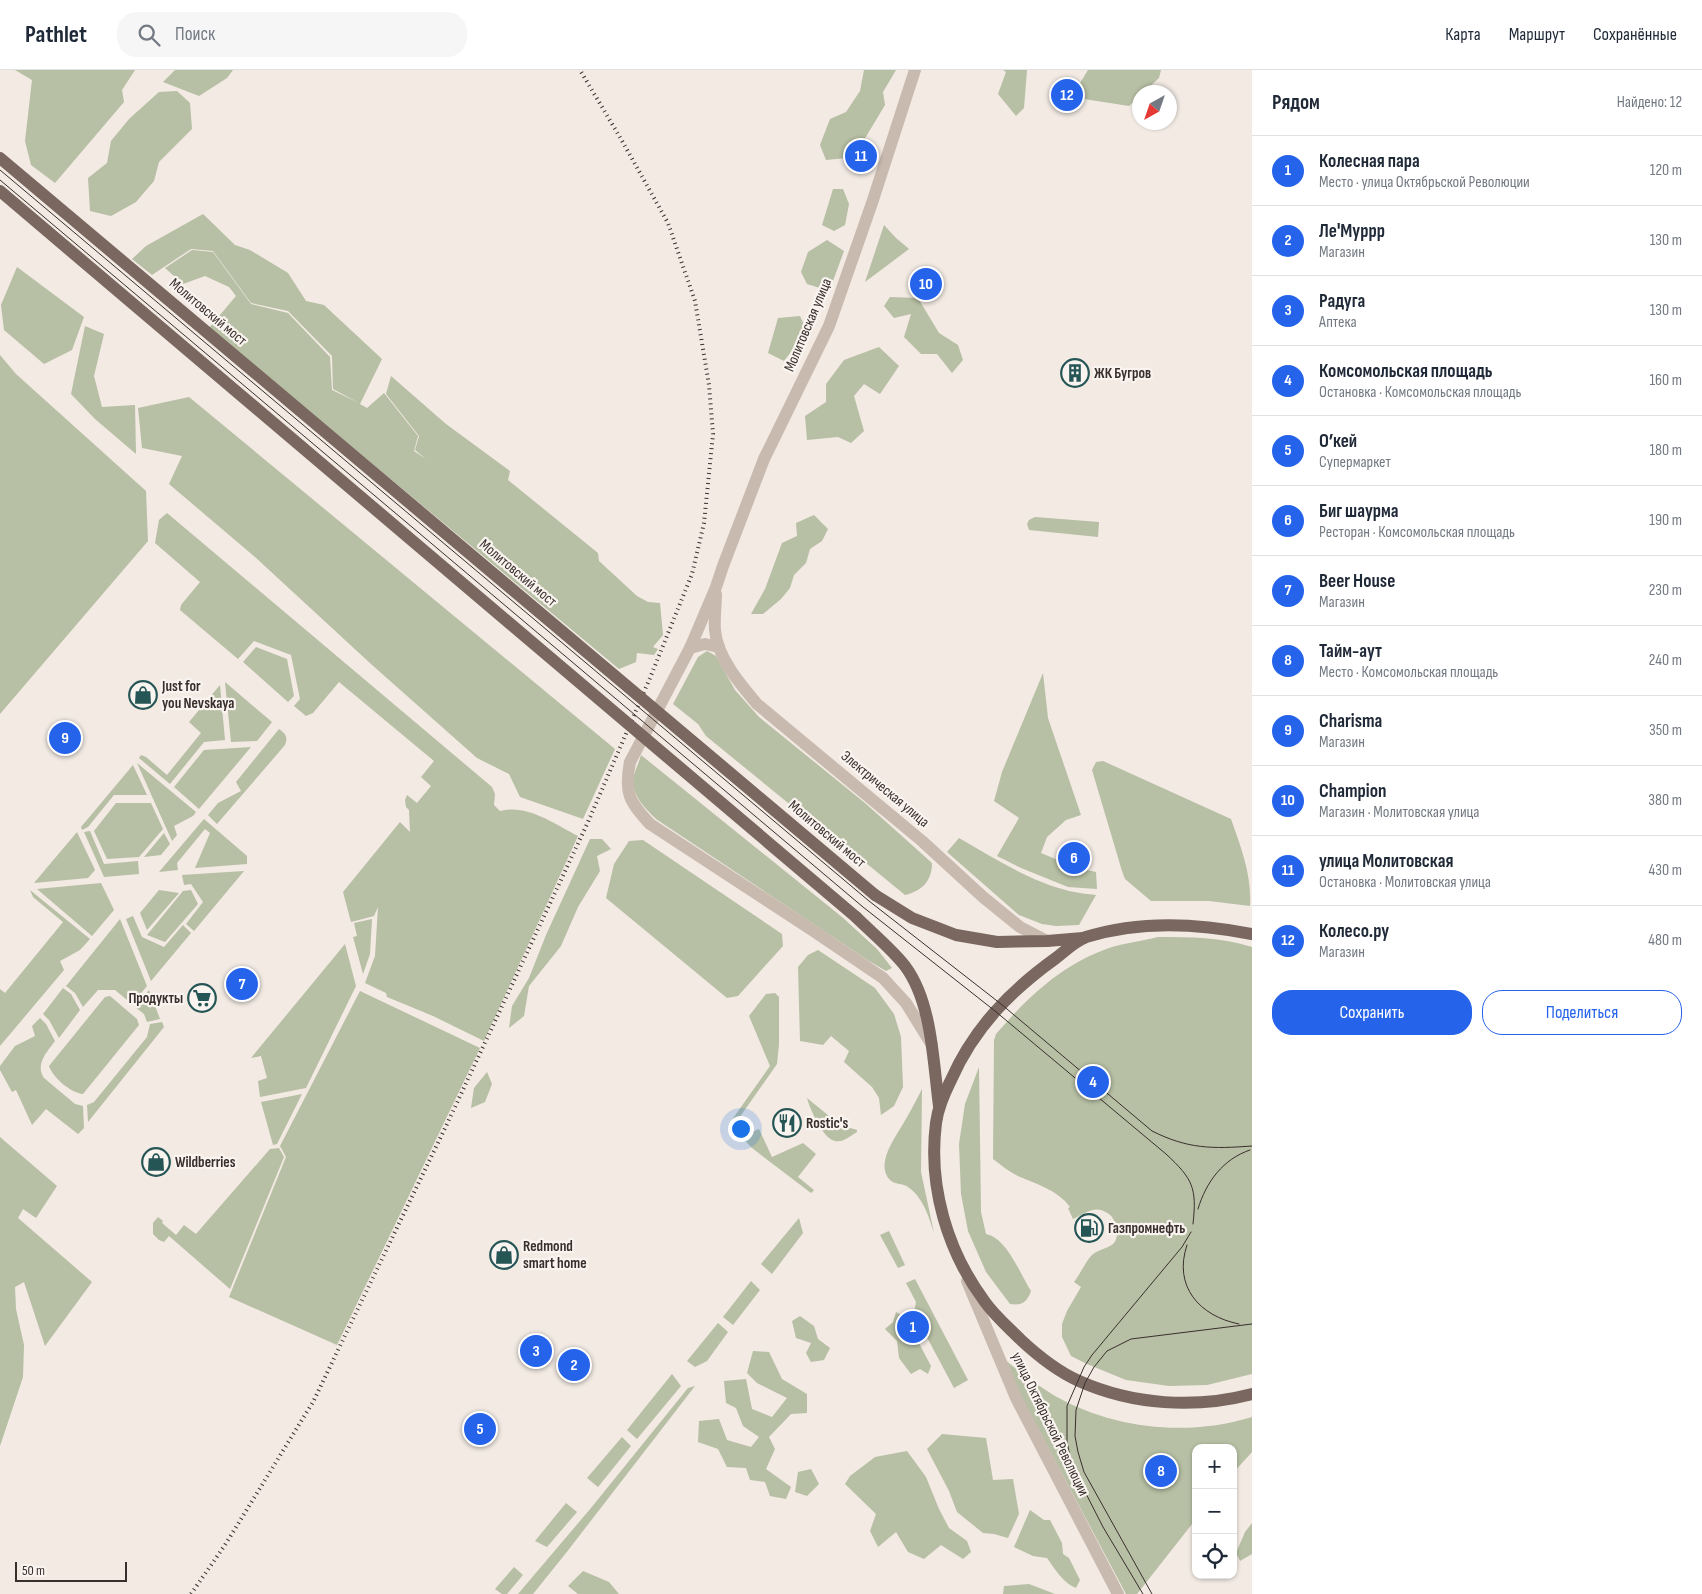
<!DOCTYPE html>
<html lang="ru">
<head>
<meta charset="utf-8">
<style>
  :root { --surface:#fff; --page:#f6f6f7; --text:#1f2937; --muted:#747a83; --line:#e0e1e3; --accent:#2563eb }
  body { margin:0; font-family:"Sofia Sans Condensed",sans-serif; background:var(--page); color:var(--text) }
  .controls { position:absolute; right:15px; bottom:15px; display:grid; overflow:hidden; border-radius:10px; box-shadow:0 1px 4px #0004 }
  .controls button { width:45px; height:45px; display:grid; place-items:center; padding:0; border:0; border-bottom:1px solid var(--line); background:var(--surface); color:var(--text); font:25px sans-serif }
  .compass { position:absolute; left:1132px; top:15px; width:45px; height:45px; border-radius:50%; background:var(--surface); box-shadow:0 1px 4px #0004; rotate:220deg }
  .scale { position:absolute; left:15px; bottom:12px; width:112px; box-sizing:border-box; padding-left:5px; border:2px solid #39302d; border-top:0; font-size:14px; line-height:18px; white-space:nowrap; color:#39302d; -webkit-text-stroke:4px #f9f4ef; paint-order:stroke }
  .you { position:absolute; left:740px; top:1058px; width:18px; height:18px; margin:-12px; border:4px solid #fff; border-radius:50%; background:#1a73e8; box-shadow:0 0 0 8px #1a73e833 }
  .badge { display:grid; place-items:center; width:32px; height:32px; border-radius:50%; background:var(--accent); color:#fff; font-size:16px; font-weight:700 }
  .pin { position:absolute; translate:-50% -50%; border:2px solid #fff; box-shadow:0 1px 5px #0006 }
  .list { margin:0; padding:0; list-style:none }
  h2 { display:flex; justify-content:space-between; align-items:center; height:65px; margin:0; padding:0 20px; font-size:21px }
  h2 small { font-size:16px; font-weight:400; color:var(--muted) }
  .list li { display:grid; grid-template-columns:32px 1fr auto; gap:15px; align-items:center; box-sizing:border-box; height:70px; padding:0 20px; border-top:1px solid var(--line) }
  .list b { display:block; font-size:19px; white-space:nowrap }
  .list p { margin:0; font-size:16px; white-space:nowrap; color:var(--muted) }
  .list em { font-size:16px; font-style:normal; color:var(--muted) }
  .actions { display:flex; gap:10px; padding:15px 20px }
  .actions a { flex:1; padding:11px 0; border:1px solid var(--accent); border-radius:20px; text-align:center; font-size:18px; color:var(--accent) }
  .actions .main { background:var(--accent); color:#fff }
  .icon { flex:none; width:28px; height:28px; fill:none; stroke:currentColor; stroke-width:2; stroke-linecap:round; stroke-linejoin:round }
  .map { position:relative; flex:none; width:1252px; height:1524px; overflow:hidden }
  header { display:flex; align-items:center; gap:30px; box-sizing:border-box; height:70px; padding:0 25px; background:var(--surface); border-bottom:1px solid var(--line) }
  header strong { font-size:24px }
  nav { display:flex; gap:28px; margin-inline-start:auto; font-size:18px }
  .search { width:350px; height:45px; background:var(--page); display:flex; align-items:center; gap:12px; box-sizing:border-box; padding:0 18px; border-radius:20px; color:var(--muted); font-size:19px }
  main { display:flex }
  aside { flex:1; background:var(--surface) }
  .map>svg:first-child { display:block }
  .green { fill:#b7bfa4 }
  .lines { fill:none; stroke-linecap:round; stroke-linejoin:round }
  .minor { stroke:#c9bab0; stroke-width:12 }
  .major { stroke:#796760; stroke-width:12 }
  .tram { stroke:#39302d; stroke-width:1 }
  .rail { stroke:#39302d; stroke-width:4; stroke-dasharray:1 4; stroke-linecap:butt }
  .major-bridge { stroke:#796760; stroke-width:12 }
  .labels { text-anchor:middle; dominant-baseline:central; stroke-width:4.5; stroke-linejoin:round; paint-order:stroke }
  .street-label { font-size:15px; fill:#39302d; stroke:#f9f4ef }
  .poi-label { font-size:15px; font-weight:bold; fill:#39302d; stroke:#f9f4ef; text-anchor:start }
</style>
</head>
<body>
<header>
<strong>Pathlet</strong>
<div class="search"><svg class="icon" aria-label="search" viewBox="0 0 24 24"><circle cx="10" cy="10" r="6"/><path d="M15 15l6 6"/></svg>Поиск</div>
<nav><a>Карта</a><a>Маршрут</a><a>Сохранённые</a></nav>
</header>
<main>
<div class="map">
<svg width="1252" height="1524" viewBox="0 0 1252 1524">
  <rect width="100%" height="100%" fill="#f2eae3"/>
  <g class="green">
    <path d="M15,0H135L122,20L124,32L55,113L31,95L25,71L32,10Z"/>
    <path d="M175,0H233L227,8L199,26L163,12Z"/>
    <path d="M864,0H896L883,22L885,35L864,70L847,88L826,90L820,75L830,49L846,42L860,21Z"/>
    <path d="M1003,0H1027L1024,38L1016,46L998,24L1006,2Z"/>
    <path d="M1088,0H1161L1159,8L1144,22H1140L1139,27L1129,36L1084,29L1077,18Z"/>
    <path d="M177,21L190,33L192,59L159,92L154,111L136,132L111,146L90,141L88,108L107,93L111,71L129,49L159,22Z"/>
    <path d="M833,119H843L849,134L845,155L834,161L822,155Z"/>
    <path d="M203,144L235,175L250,180L288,203L306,231L324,235L382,289L360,334L367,338L384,323L418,366L414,381L426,389L415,380L419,366L386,324L391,306L446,354L510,401L508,410L598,483L599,491L637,526L648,532L660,533L663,565L653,577L658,579L654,585L637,583L636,592L619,599L209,258L236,226L229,217L205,206L183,214L165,198L192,180L213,182L251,234L288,243L330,287L332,320L359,333L333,319L332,286L288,241L251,233L213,181L191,179L152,205L132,189L146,176Z"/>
    <path d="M884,155L896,168L909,179L865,212Z"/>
    <path d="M827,170L844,181L833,211L820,218L807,214L801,202L808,182Z"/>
    <path d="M17,197L84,247L72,280L44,294L4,260L1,235Z"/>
    <path d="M890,227L918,228L939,263L958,275L963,290L952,303L937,284H921L904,267L911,244L894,248L884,236Z"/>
    <path d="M800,246L807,261L784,291L768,283L778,248Z"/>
    <path d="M85,256L104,264L94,306L102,337L135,335L136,384L95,349L71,324Z"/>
    <path d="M879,277L899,296L880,324L864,314L854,326L864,361L851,373L838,367L807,370L805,346L826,332V314L844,290Z"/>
    <path d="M0,285L16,304L146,421L148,471L0,644Z"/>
    <path d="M189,327L615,679L583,749L520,727L509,704L477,688L371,594L255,487L169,414L182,386L142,378L138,338Z"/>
    <path d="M167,443L492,717L495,724L494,735L500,741C528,734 554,754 578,766L484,971L433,946L387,927L386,923L365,913L375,886L378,837L374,846L351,852L343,822L400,752L410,762L409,740L406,737L405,730L407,725L417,733L431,716L421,707L434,691L339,612L313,643L306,646L294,636L300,629L291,585L254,571L238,589L180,540L181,535L200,512L155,473L159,450Z"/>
    <path d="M814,445L828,459L822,471L810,479L806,493L794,505L790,518L781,529L763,544H751L765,519L782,473L797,466L796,453Z"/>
    <path d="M1035,447L1099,452L1098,467L1029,460L1027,454L1029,450Z"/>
    <path d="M256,577L287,589L294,626L288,632L243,592Z"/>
    <path d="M707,581L716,586L735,620L759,647L865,733L932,793C932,811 922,821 905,825L821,756L817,757L814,754L813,749L796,735L793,737L706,666L698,654L673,634L698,587Z"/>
    <path d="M1043,603L1048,648L1081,745L1066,750L1047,767L1041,783L1077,798L1096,802L1097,819L1068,817L1021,798L997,786L1019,748L994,731L1002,702Z"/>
    <path d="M225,612L272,652L257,671L231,672Z"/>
    <path d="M220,615L225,670L204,672L170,714L139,688L141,685L146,687L167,705L201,663L189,652Z"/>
    <path d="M279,659C286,664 288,667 285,675L217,754L208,745L218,733L241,721L236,712Z"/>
    <path d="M251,677L199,739L174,717L204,680Z"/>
    <path d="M641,685L842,847L877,879L892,898L886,901L869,891L656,749C646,739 634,728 633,712C633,704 639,693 641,685Z"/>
    <path d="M1103,691L1231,749C1241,777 1252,806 1250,836L1209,831H1151L1125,809L1122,801L1092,700L1096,692Z"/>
    <path d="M137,693L196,742L193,746L174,756L177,765L172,771Z"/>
    <path d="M133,695L147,725H114L88,757L82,760L81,757Z"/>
    <path d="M116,733H151L163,759L139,787L107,789L94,761Z"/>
    <path d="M204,749L247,786V794L195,798L210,763L205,759L177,793L178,800L159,802Z"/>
    <path d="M90,761L104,794L138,791L139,804L104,807L84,762Z"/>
    <path d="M77,762L95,800L88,808L34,813Z"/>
    <path d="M164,763L170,774L161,785L144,787Z"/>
    <path d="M959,768C994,788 1029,811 1069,821C1078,823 1087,824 1096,825L1079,855L1056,856L1042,854L1019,845L947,782Z"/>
    <path d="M590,769H602L611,779L597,786L600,801L578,837L561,876L529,916L524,946L509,958L512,936L529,908L546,865Z"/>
    <path d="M643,770L782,864L783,876L738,926L727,928L606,828L614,794L629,771Z"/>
    <path d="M244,801L194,861L186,854L203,832L191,814L184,815L182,805Z"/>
    <path d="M101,813L114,840L92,866L37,819Z"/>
    <path d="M30,820L90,869L80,880L60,891L64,900L0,976V919L5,923L63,852L33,827Z"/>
    <path d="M159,820L179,823L147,860L140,843Z"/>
    <path d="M191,820L198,834L165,872L147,865L183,821Z"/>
    <path d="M133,846L142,867L164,877L183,855L191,863L151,911L126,849Z"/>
    <path d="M120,849L147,916L132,934L115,920H98L83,937L75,923L66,916Z"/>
    <path d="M372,849L370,884L363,904L353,867L357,866L354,853Z"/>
    <path d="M1158,867C1190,867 1221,867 1252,877V1304L1207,1315L1169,1316L1126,1310L1087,1294L1071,1286L1062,1267V1254L1067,1241L1081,1217L1074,1212C1080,1204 1085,1193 1091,1186C1102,1175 1121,1181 1116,1157C1115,1152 1113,1147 1109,1144C1095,1134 1086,1143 1073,1149L1068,1138L1070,1137C1057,1119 1035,1114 1016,1105C1008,1101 1000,1094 993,1089L994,970L996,964C1028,927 1061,895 1109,878C1124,873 1142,871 1158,867Z"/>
    <path d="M345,874L356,916L306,1018L260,1027L258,1011L267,1008L261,986L251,988Z"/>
    <path d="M818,880L875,918L894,944L901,967L903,1017L894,1036L881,1045L879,1028L872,1017L844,992L849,981L831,966L823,975L800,971L798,897L808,885Z"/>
    <path d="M63,918L71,924L80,940L59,968L49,950L43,944Z"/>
    <path d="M149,920L160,949L147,952L144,944L135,937Z"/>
    <path d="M360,921L480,978L337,1275L229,1227L286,1087L280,1076Z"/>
    <path d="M775,923L779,927V974L777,994L737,1051L749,1063L759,1059L772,1087L803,1073L816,1084L798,1107L814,1120L811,1123L752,1078L729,1054L770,996L749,946L766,924Z"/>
    <path d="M110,926L137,949L139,955L83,1024C71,1023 53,1008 49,996L105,927Z"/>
    <path d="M40,948L46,954L55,971C47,982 35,994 44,1008L75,1034L83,1036L84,1058L78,1064L46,1039L32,1055L16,1020L12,1022L0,1000V996L15,976L35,966L32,956Z"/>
    <path d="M162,952L164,957L88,1052L87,1035L94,1032L147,967L150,954Z"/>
    <path d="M979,997L981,1142L986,1164C1007,1168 1020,1204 1031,1221C1027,1232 1022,1236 1010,1234L986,1202L968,1161L961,1124L959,1074L965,1034Z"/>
    <path d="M487,1002L492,1014L485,1032L471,1038L474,1018Z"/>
    <path d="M922,1019L921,1102L934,1163C929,1147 923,1127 908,1117C903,1113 895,1115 890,1110C875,1094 895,1068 903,1054C910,1042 916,1031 922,1019Z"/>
    <path d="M302,1024L277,1074L273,1075L261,1032Z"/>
    <path d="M807,1028L840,1055L857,1060V1062C850,1066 843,1073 835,1071C823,1069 810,1039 807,1028Z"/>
    <path d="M0,1067L57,1116L36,1148L23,1139L18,1148L92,1212L45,1276L24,1212L15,1217L16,1239L24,1275L23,1307L0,1376Z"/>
    <path d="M279,1078L284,1087L230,1219L169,1166L164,1172L159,1170L153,1164V1153L158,1147L163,1151L162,1153L176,1165L184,1155L196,1164L270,1079Z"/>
    <path d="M799,1148L803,1163L772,1204L761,1194Z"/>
    <path d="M889,1161L905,1195L898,1198L880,1165Z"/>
    <path d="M915,1209L968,1310L954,1318L914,1243L916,1232L906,1213Z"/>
    <path d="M751,1211L760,1220L733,1255L723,1247Z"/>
    <path d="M896,1242L905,1247L931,1296L928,1304L920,1299L911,1304L899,1288L897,1271L885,1259L893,1252Z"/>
    <path d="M800,1246L814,1256L818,1269L830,1278L824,1290L811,1292L806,1283L811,1273L796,1268L792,1251Z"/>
    <path d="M718,1253L728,1262L707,1291L695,1297L687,1291Z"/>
    <path d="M753,1281L769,1282L782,1309L807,1324V1343L791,1344L769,1367L775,1379L766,1399L791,1417L786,1429L770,1426L765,1412L750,1410L746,1398L727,1397L718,1379L698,1372L699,1351L719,1349L727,1370L751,1377L759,1367L743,1356L736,1338L726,1333L724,1311L746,1309L752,1339L772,1347L787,1328L757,1313L747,1303Z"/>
    <path d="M999,1285C1017,1300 1035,1314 1055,1326C1114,1359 1187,1367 1252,1347V1382L1233,1403V1378H1196V1449L1137,1524H1126Z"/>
    <path d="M672,1304L681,1316L637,1369L627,1360Z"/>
    <path d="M695,1316L566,1483L533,1524H518L591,1438L688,1318Z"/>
    <path d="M942,1364L986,1368L993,1410L1013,1409L1019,1444L1008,1468L994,1464L983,1463L957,1442L949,1421L927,1379Z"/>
    <path d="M622,1367L631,1376L598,1417L587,1408Z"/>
    <path d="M907,1381L926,1407L939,1439L949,1458L967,1471L971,1482L963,1489L941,1475L924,1489L908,1482L896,1462L878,1477L870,1461L876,1444L845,1414L850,1406L875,1387Z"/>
    <path d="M811,1399L819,1414L807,1426L795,1422L798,1402Z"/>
    <path d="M566,1433L577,1442L547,1477L535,1471Z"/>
    <path d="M1030,1440L1044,1450H1050L1062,1473L1063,1484L1069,1488L1080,1510L1076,1518C1063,1513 1055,1499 1047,1488L1033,1486L1014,1477Z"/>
    <path d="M1252,1453V1484L1240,1491L1236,1483L1245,1462Z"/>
    <path d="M514,1497L523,1505L507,1524H502L495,1519Z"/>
    <path d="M583,1501L609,1512L619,1524H578L568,1516Z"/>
    <path d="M1029,1514L1055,1524H1003L1004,1516Z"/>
  </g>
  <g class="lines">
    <g class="minor">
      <path d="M915,0L872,133L829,256L764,389L723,496L716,517L690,578L630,692C624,722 629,732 650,754L812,860L883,908L906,933L932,975"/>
      <path d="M716,524C716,536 714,548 715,560C717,587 740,614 757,634L922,771L983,827L1020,857L1047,871"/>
      <path d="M690,578L705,574L719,577"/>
      <path d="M967,1211L1016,1328L1118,1524"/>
    </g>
    <g class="major">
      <path d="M875,825L912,848L956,865L997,872L1047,871L1083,868"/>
      <path d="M856,847C870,861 893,880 905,896C932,932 933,991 939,1036"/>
      <path d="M1252,864C1197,853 1140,850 1086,867C1075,871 1065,881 1056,888C1010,921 974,958 951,1010C944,1024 938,1037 936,1053C928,1116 947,1181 985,1232C995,1246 1008,1257 1020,1269C1037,1285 1057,1301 1079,1311C1133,1335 1195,1339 1252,1324"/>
    </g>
    <g class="tram">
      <path d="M0,100L869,831L1001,934L1152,1061C1188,1079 1212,1079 1252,1076"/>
      <path d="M0,110L863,837L995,941L1166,1084C1193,1109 1197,1118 1193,1154"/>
      <path d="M1198,1139C1206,1112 1223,1089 1250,1080"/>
      <path d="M1187,1175C1173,1216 1199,1246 1239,1254"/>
      <path d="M1143,1524L1103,1457L1079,1410L1071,1391L1067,1372V1336L1084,1297L1092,1285L1182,1177L1191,1162"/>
      <path d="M1152,1524L1084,1402L1078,1382L1075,1366L1076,1340L1085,1313L1094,1297L1107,1281L1131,1269L1252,1254"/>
    </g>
    <path class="rail" d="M191,1524L225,1475L313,1332L447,1054L588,752L650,608L692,504L704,453L713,364L709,315L695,231L668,153L621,69L580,0"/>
    <g class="major-bridge">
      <path d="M0,88L875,825"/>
      <path d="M0,121L856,847"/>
    </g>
  </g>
  <defs>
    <symbol id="building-ring" viewBox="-11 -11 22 22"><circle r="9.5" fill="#f9f4ef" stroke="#265556" stroke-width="1.5"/><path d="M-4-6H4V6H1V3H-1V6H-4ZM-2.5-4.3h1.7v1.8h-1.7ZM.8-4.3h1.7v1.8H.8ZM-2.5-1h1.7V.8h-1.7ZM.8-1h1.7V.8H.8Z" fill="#265556"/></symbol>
    <symbol id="shop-ring" viewBox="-11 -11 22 22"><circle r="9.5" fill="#f9f4ef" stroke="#265556" stroke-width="1.5"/><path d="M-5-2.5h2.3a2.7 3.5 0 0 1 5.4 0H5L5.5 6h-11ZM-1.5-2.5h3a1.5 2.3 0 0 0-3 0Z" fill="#265556"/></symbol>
    <symbol id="supermarket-ring" viewBox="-11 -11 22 22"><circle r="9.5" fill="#f9f4ef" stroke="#265556" stroke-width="1.5"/><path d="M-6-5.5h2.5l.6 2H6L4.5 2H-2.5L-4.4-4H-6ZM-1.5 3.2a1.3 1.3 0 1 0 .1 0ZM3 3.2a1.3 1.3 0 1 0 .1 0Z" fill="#265556"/></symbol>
    <symbol id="restaurant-ring" viewBox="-11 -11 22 22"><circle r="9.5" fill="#f9f4ef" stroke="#265556" stroke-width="1.5"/><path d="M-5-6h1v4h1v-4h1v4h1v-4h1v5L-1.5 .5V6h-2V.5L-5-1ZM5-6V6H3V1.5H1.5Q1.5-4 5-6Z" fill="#265556"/></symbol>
    <symbol id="fuel-ring" viewBox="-11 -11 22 22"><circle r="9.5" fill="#f9f4ef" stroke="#265556" stroke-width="1.5"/><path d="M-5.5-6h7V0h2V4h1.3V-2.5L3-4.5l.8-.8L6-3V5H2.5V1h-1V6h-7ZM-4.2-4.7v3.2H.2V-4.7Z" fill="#265556"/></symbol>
  </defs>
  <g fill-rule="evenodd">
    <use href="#building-ring" x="1059" y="287" width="32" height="32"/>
    <use href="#shop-ring" x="127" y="609" width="32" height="32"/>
    <use href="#supermarket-ring" x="186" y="912" width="32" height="32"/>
    <use href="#restaurant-ring" x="771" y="1037" width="32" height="32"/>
    <use href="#shop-ring" x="140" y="1076" width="32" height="32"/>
    <use href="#fuel-ring" x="1073" y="1142" width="32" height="32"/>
    <use href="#shop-ring" x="488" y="1169" width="32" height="32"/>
  </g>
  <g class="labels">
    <g class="street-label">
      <text transform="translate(208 242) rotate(40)">Молитовский мост</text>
      <text transform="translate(808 255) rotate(-67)">Молитовская улица</text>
      <text transform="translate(518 503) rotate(40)">Молитовский мост</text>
      <text transform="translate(885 719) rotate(40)">Электрическая улица</text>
      <text transform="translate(827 764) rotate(40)">Молитовский мост</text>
      <text transform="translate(1050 1354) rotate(64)">улица Октябрьской Революции</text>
    </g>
    <g class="poi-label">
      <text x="1094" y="303">ЖК Бугров</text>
      <text x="162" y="616">Just for<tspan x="162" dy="17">you Nevskaya</tspan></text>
      <text x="183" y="928" text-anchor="end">Продукты</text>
      <text x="806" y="1053">Rostiс's</text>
      <text x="175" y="1092">Wildberries</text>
      <text x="1108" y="1158">Газпромнефть</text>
      <text x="523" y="1176">Redmond<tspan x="523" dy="17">smart home</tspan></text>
    </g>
  </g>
</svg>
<div class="controls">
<button>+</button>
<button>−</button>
<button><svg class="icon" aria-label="locate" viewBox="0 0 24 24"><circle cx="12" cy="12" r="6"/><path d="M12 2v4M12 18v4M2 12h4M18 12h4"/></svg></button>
</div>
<svg class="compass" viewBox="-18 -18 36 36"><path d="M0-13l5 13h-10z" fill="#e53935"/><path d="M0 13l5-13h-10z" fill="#747a83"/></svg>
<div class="scale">50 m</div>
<div class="you"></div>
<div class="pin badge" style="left:913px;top:1257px">1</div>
<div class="pin badge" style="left:574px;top:1295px">2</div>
<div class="pin badge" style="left:536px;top:1281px">3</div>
<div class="pin badge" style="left:1093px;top:1012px">4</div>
<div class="pin badge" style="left:480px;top:1359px">5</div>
<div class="pin badge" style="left:1074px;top:788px">6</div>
<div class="pin badge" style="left:242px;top:914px">7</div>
<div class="pin badge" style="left:1161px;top:1401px">8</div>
<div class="pin badge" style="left:65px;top:668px">9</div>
<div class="pin badge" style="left:926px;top:214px">10</div>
<div class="pin badge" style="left:861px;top:86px">11</div>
<div class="pin badge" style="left:1067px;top:25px">12</div>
</div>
<aside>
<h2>Рядом<small>Найдено: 12</small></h2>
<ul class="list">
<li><span class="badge">1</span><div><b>Колесная пара</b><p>Место · улица Октябрьской Революции</p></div><em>120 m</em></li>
<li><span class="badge">2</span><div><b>Ле'Муррр</b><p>Магазин</p></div><em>130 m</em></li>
<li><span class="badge">3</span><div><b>Радуга</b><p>Аптека</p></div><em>130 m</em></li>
<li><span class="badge">4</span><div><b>Комсомольская площадь</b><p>Остановка · Комсомольская площадь</p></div><em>160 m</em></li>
<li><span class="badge">5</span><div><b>О’кей</b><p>Супермаркет</p></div><em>180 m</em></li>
<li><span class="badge">6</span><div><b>Биг шаурма</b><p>Ресторан · Комсомольская площадь</p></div><em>190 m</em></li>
<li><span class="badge">7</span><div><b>Beer House</b><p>Магазин</p></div><em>230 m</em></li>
<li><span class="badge">8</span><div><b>Тайм-аут</b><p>Место · Комсомольская площадь</p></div><em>240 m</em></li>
<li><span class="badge">9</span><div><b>Charisma</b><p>Магазин</p></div><em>350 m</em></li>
<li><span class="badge">10</span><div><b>Champion</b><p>Магазин · Молитовская улица</p></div><em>380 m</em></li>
<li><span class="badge">11</span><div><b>улица Молитовская</b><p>Остановка · Молитовская улица</p></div><em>430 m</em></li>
<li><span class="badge">12</span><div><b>Колесо.ру</b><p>Магазин</p></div><em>480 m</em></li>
</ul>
<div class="actions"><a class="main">Сохранить</a><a>Поделиться</a></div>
</aside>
</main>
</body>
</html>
